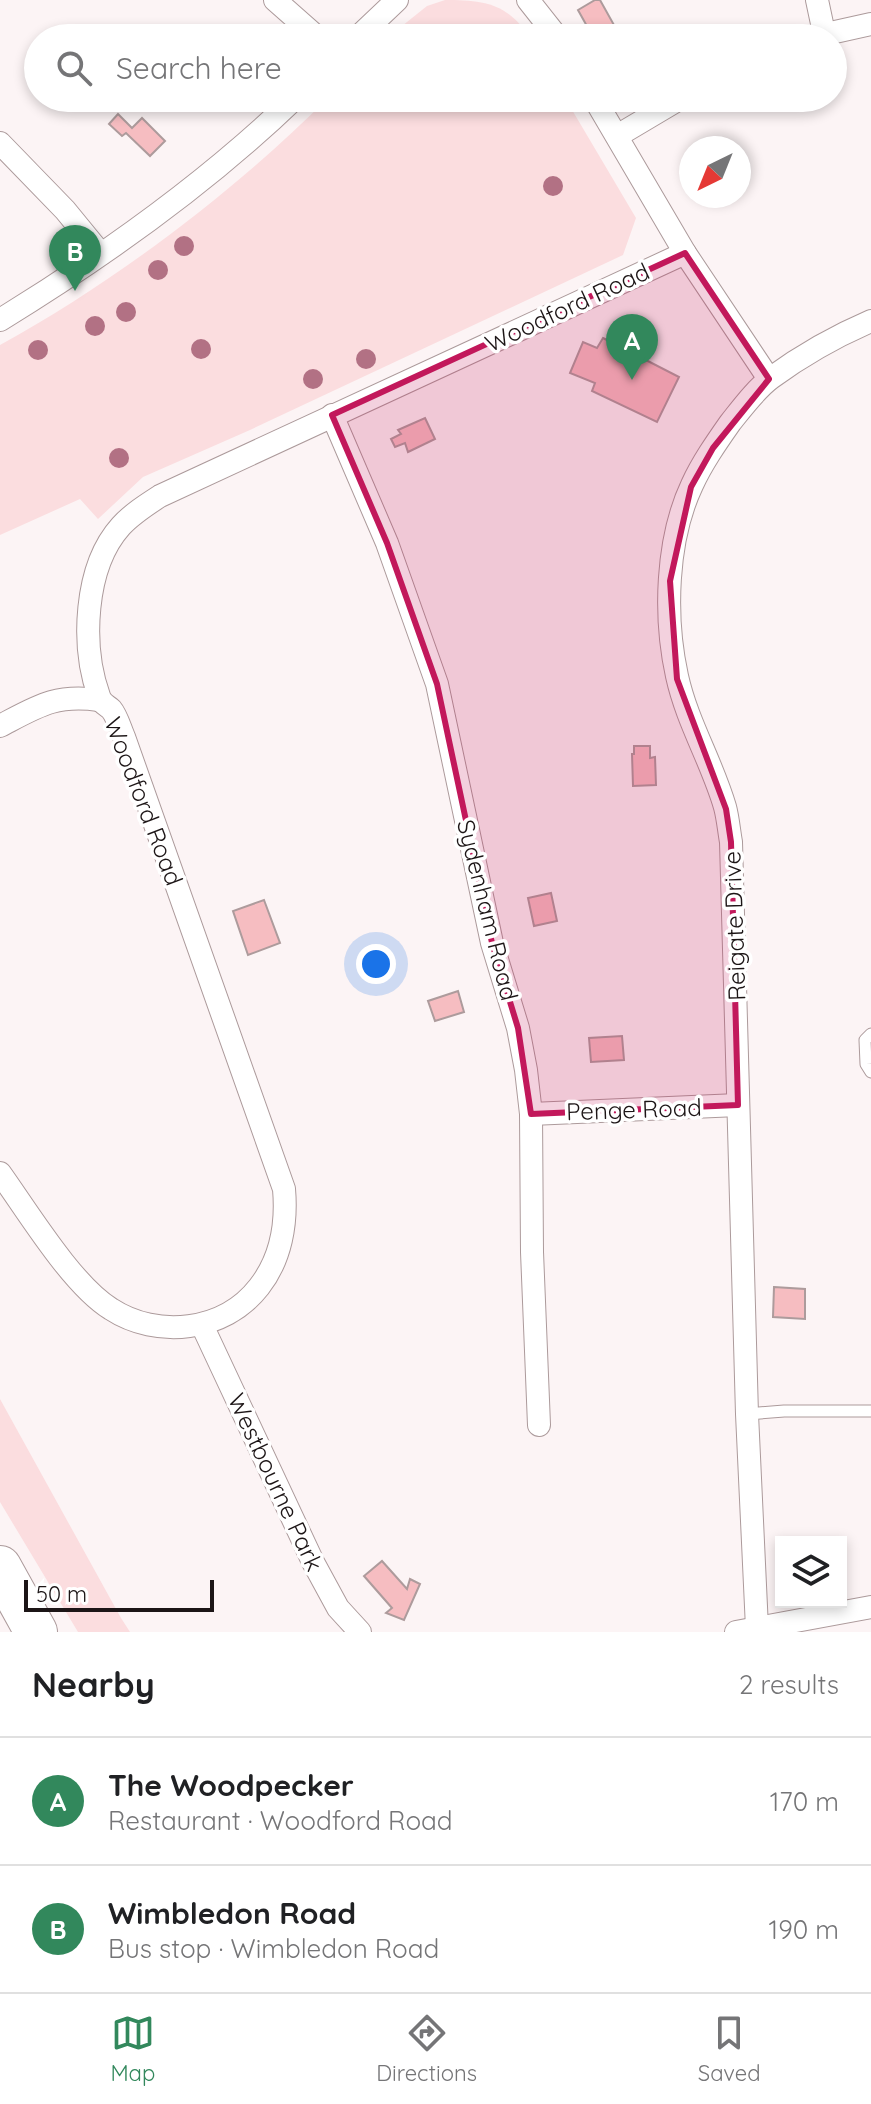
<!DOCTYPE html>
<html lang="en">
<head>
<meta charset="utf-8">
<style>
  :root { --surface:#fff; --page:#f2f2f2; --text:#202124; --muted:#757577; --line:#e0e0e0; --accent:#32885c }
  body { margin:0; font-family:Quicksand,sans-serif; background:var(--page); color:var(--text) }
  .controls { position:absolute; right:24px; bottom:24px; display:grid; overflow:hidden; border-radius:0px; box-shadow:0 4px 12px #0003 }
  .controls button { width:72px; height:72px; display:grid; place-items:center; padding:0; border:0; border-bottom:2px solid var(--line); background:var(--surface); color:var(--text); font:40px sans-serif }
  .compass { position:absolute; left:679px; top:136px; width:72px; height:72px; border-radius:50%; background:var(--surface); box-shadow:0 4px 12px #0003; rotate:223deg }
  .scale { position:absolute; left:24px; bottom:20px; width:190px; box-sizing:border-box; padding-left:8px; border:4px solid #1c1516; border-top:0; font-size:22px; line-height:28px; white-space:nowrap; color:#1c1516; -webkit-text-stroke:6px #fff; paint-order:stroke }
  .you { position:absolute; left:376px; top:964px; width:28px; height:28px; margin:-20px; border:6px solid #fff; border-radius:50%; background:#1a73e8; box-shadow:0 0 0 12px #1a73e833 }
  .badge { display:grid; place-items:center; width:52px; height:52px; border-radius:50%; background:var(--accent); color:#fff; font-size:26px; font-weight:700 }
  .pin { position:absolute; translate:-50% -66px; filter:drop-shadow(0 2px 4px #0008) }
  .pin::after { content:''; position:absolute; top:42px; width:28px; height:24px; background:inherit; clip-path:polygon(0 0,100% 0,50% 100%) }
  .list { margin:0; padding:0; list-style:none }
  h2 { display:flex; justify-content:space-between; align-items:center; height:104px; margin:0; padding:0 32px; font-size:34px }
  h2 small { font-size:26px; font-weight:400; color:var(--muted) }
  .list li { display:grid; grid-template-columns:52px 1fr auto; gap:24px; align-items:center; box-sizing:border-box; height:128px; padding:0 32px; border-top:2px solid var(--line) }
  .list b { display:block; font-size:30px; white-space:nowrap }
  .list p { margin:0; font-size:26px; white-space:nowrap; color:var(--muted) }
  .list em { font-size:26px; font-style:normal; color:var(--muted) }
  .icon { flex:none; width:44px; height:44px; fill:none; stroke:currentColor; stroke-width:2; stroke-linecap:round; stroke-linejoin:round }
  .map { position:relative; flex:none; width:871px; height:1632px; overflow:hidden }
  .search { position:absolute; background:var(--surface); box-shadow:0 4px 12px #0003; left:24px; right:24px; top:24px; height:88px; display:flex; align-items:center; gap:20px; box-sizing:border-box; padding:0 28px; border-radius:44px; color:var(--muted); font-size:30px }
  .sheet { height:360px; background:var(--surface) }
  nav { display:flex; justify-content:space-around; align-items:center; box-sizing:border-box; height:112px; border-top:2px solid var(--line); background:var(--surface); font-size:22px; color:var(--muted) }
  nav a { display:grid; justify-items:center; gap:4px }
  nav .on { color:var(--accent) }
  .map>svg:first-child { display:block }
  .green { fill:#fbdddf }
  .building { fill:#f6bdc1; stroke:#ad9b9c; stroke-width:2 }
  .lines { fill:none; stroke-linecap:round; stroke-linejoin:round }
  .lane-casing { stroke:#ac9a9b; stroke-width:13 }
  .street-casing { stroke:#ac9a9b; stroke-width:24 }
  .highway-casing { stroke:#ac9a9b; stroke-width:44 }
  .lane { stroke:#fff; stroke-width:11 }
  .street { stroke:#fff; stroke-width:22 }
  .highway { stroke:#fff; stroke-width:42 }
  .tree { fill:#b27184 }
  .marked { fill:#c2185b; fill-opacity:0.2; stroke:#c2185b; stroke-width:6; stroke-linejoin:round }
  .labels { text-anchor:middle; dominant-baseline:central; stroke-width:7; stroke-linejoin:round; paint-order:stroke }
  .street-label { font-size:24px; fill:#1c1516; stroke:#fff }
</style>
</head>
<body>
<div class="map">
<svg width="871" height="1632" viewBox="0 0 871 1632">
  <rect width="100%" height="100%" fill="#fcf4f5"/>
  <g class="green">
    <path d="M445,0C483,0 508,3 530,38H387L427,6Z"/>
    <path d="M328,98H565L636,218L623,255L250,430L143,477L98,519L80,499L0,535V345C115,282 235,191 328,98Z"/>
    <path d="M0,1399L121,1618L130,1632H78L0,1502Z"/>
  </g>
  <g class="building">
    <path d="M595,0H600L614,25L593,37L578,10Z"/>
    <path d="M118,114L132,128L142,118L165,141L150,156L126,133L122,136L109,124Z"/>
    <path d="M603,338L679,377L657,422L592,391L595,383L570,373L583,342L597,348Z"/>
    <path d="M425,418L435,439L408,452L405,443L395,447L391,439L401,434L398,430Z"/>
    <path d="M634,746H650V758L655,757L656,785L633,786L632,754H634Z"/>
    <path d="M551,893L557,921L534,926L528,898Z"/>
    <path d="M264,900L280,943L248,955L233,911Z"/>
    <path d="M458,991L464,1012L435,1021L428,1001Z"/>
    <path d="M622,1036L624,1060L591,1062L589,1038Z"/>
    <path d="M774,1287L805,1289V1319L773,1317Z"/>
    <path d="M382,1561L407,1589L410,1579L420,1584L404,1620L386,1613L392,1608L364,1576Z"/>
  </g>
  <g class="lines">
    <defs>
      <g id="lane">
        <path d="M871,1034L865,1040L866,1064L871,1072"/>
        <path d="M747,1414L784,1411H871"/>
      </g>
      <g id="street">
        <path d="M275,0L318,38"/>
        <path d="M528,0L558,38"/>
        <path d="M817,0L824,33"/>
        <path d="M357,38L397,0"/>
        <path d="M808,38L871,24"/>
        <path d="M594,98L685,253L769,379"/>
        <path d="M617,136L681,98"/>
        <path d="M0,143L65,210L101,254"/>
        <path d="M0,320C106,255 206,184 295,98"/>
        <path d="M332,415L387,543L437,684L492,943L518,1028L526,1070L531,1114L532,1252L539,1425"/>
        <path d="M0,726C38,706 55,694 99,700"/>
        <path d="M531,1114L738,1105"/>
        <path d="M0,1173C28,1212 72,1285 111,1309C157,1339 224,1332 259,1287C281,1259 287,1223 284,1189L124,737C120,728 117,716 111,709C106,705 101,703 99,696C81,646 84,567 121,526C132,514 146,505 160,496L685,253"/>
        <path d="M202,1325L313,1562L338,1608L360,1632"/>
        <path d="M757,1628L747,1414L731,842C729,831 728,818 725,807C712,762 687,722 677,676C664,617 666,540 692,485C702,463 716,443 730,423C742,408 756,389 771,378C801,356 836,336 871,321"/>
        <path d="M736,1632L871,1607"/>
      </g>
      <path id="highway" d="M0,1567L36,1632"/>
    </defs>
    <use href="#lane" class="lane-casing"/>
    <use href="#street" class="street-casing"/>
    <use href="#highway" class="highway-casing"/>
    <use href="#lane" class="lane"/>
    <use href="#street" class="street"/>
    <use href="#highway" class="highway"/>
  </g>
  <g class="tree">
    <circle cx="553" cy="186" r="10"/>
    <circle cx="184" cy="246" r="10"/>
    <circle cx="158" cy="270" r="10"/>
    <circle cx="126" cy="312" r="10"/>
    <circle cx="95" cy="326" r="10"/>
    <circle cx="201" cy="349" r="10"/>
    <circle cx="38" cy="350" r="10"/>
    <circle cx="366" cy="359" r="10"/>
    <circle cx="313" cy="379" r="10"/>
    <circle cx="119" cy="458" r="10"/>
  </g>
  <path class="marked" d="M685,253L769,379L713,448L691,487L670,581L677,679L726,809L731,842L738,1105L531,1114L518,1028L492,943L437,684L387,543L332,415Z"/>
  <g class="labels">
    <g class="street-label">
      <text transform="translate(567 307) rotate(-25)">Woodford Road</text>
      <text transform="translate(144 801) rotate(69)">Woodford Road</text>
      <text transform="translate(488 910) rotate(76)">Sydenham Road</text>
      <text transform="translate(734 926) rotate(-92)">Reigate Drive</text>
      <text transform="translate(634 1109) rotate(-2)">Penge Road</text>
      <text transform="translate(276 1482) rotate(65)">Westbourne Park</text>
    </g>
  </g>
</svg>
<div class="controls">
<button><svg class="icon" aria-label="layers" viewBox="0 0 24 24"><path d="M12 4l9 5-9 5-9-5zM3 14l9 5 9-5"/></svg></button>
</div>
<svg class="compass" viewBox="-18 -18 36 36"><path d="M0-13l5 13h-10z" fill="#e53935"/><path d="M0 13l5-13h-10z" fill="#757577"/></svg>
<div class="scale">50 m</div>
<div class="you"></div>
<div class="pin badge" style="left:632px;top:380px">A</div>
<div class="pin badge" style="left:75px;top:291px">B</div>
<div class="search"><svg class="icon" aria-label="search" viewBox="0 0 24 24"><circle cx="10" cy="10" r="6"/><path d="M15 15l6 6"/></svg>Search here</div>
</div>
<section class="sheet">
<h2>Nearby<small>2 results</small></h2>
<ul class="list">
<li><span class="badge">A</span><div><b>The Woodpecker</b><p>Restaurant · Woodford Road</p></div><em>170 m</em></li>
<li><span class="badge">B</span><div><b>Wimbledon Road</b><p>Bus stop · Wimbledon Road</p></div><em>190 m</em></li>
</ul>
</section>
<nav>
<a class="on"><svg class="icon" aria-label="map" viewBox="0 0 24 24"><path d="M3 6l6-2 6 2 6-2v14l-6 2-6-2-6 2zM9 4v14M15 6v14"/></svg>Map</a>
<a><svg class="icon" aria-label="directions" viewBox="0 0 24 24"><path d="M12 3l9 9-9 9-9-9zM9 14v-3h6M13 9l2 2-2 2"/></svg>Directions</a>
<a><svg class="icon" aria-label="saved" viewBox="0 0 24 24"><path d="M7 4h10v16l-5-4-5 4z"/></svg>Saved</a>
</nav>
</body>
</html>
